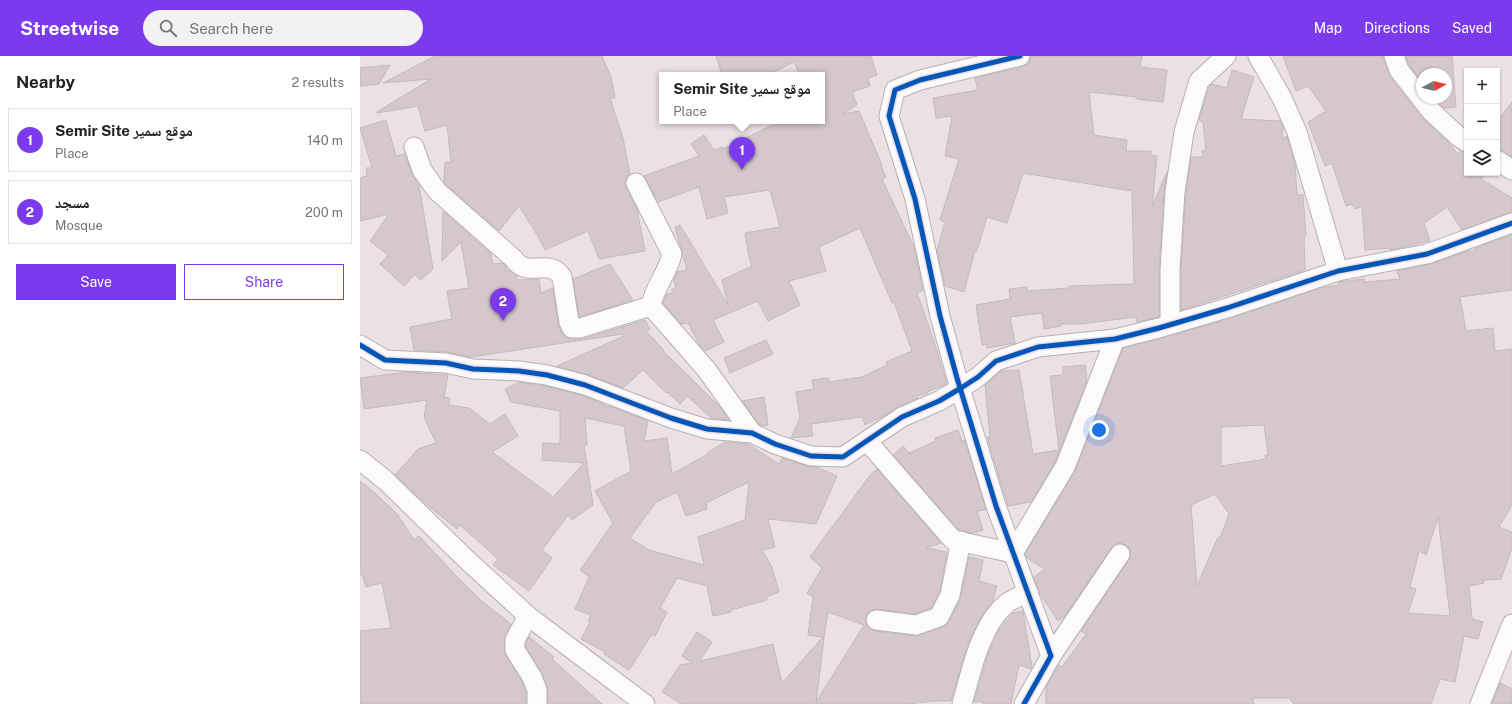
<!DOCTYPE html>
<html lang="en">
<head>
<meta charset="utf-8">
<style>
  :root { --surface:#fff; --page:#f2f2f2; --text:#202124; --muted:#757577; --line:#e0e0e0; --accent:#7c3aed }
  body { margin:0; font-family:"Public Sans","Noto Naskh Arabic",sans-serif; background:var(--page); color:var(--text) }
  .controls { position:absolute; right:12px; top:12px; display:grid; overflow:hidden; border-radius:0px; box-shadow:0 1px 3px #0004 }
  .controls button { width:36px; height:36px; display:grid; place-items:center; padding:0; border:0; border-bottom:1px solid var(--line); background:var(--surface); color:var(--text); font:20px sans-serif }
  .compass { position:absolute; left:1056px; top:12px; width:36px; height:36px; border-radius:50%; background:var(--surface); box-shadow:0 1px 3px #0004; rotate:82deg }
  .you { position:absolute; left:739px; top:374px; width:14px; height:14px; margin:-10px; border:3px solid #fff; border-radius:50%; background:#1a73e8; box-shadow:0 0 0 6px #1a73e833 }
  .badge { display:grid; place-items:center; width:26px; height:26px; border-radius:50%; background:var(--accent); color:#fff; font-size:13px; font-weight:700 }
  .pin { position:absolute; translate:-50% -33px; filter:drop-shadow(0 1px 2px #0008) }
  .pin::after { content:''; position:absolute; top:21px; width:14px; height:12px; background:inherit; clip-path:polygon(0 0,100% 0,50% 100%) }
  .popup { position:absolute; left:299px; top:16px; width:166px; height:52px; box-sizing:border-box; display:grid; place-content:center; border-radius:0px; background:var(--surface); filter:drop-shadow(0 1px 3px #0005); font-size:13px; white-space:nowrap; color:var(--muted) }
  .popup b { font-size:15px; color:var(--text) }
  .popup::after { content:''; position:absolute; left:50%; top:100%; margin-left:-8px; border:8px solid transparent; border-top-color:var(--surface) }
  .list { margin:0; padding:0; list-style:none }
  h2 { display:flex; justify-content:space-between; align-items:center; height:52px; margin:0; padding:0 16px; font-size:17px }
  h2 small { font-size:13px; font-weight:400; color:var(--muted) }
  .list li { display:grid; grid-template-columns:26px 1fr auto; gap:12px; align-items:center; box-sizing:border-box; height:64px; margin:0 8px 8px; padding:0 8px; border:1px solid var(--line); border-radius:0px }
  .list b { display:block; font-size:15px; white-space:nowrap }
  .list p { margin:0; font-size:13px; white-space:nowrap; color:var(--muted) }
  .list em { font-size:13px; font-style:normal; color:var(--muted) }
  .actions { display:flex; gap:8px; padding:12px 16px }
  .actions a { flex:1; padding:9px 0; border:1px solid var(--accent); border-radius:0px; text-align:center; font-size:14px; color:var(--accent) }
  .actions .main { background:var(--accent); color:#fff }
  .icon { flex:none; width:22px; height:22px; fill:none; stroke:currentColor; stroke-width:2; stroke-linecap:round; stroke-linejoin:round }
  .map { position:relative; flex:none; width:1152px; height:648px; overflow:hidden }
  header { display:flex; align-items:center; gap:24px; box-sizing:border-box; height:56px; padding:0 20px; background:var(--accent); color:#fff }
  header strong { font-size:19px }
  nav { display:flex; gap:22px; margin-inline-start:auto; font-size:14px }
  .search { width:280px; height:36px; background:var(--page); display:flex; align-items:center; gap:10px; box-sizing:border-box; padding:0 14px; border-radius:22px; color:var(--muted); font-size:15px }
  main { display:flex }
  aside { flex:1; background:var(--surface) }
  .map>svg:first-child { display:block }
  .building { fill:#d6c7cf; stroke:#c1babd; fill-rule:evenodd }
  .lines { fill:none; stroke-linecap:round; stroke-linejoin:round }
  .minor-casing { stroke:#b7b0b4; stroke-width:21 }
  .minor { stroke:#fcfafb; stroke-width:19 }
  .cycleway-casing { stroke:#eedce4; stroke-width:8 }
  .cycleway { stroke:#0057b8; stroke-width:5 }
</style>
</head>
<body>
<header>
<strong>Streetwise</strong>
<div class="search"><svg class="icon" aria-label="search" viewBox="0 0 24 24"><circle cx="10" cy="10" r="6"/><path d="M15 15l6 6"/></svg>Search here</div>
<nav><a>Map</a><a>Directions</a><a>Saved</a></nav>
</header>
<main>
<aside>
<h2>Nearby<small>2 results</small></h2>
<ul class="list">
<li><span class="badge">1</span><div><b>Semir Site موقع سمير</b><p>Place</p></div><em>140 m</em></li>
<li><span class="badge">2</span><div><b>مسجد</b><p>Mosque</p></div><em>200 m</em></li>
</ul>
<div class="actions"><a class="main">Save</a><a>Share</a></div>
</aside>
<div class="map">
<svg width="1152" height="648" viewBox="0 0 1152 648">
  <rect width="100%" height="100%" fill="#eae0e5"/>
  <g class="building">
    <path d="M75,0H242L251,21L255,42H250L263,82L270,118L267,121L265,126L266,132L277,153L285,195L239,203L228,175L185,194L179,182L159,150L139,175L85,128L84,126L85,106H91L87,69L65,75L58,50L17,57V56L71,23L23,27Z"/>
    <path d="M356,0H511L517,19L508,22L510,30L492,36L497,49L483,58L499,55L522,109L521,110L526,121L522,123L554,191L563,234L557,237L574,285L587,328L567,336L568,337L557,340L558,342L538,351L526,359L505,369L502,361L451,368L453,380L431,382L440,362L436,336L454,333L452,324L468,322L469,326L502,321L527,309L526,306L552,295L534,246L532,247L500,172L459,191L466,215L429,225L440,249L408,265L398,245L353,264L364,286L345,295L339,288L328,267L321,268L303,247L307,238L312,237V233H316L314,224L317,216L327,214L315,171L320,169L368,249L362,224L392,210L389,201L385,177L420,171L410,134L364,141L368,157L347,163L339,131L298,146L284,120L339,100L331,88L344,79L354,94L363,91V93L421,65H462V19H440L434,6L407,19H362Z"/>
    <path d="M671,0H782L780,11L807,14L803,46L777,43V41L729,36L734,79L767,84L766,95H791V99L797,100L792,150L807,116L804,135L799,213V261L777,266L776,261L720,268H701V270L684,273L682,257L650,261L655,287L627,292L626,288L622,289L616,249L650,243L649,233L667,231V235L709,232V230L774,228L772,135L663,117L647,167L627,161L620,185L616,196L615,195L604,236L585,230L577,194L585,166L580,164L599,103L585,100L592,60L576,62L573,42L618,34L615,22L663,11L668,8Z"/>
    <path d="M923,0H1023L1030,21L1062,62L1088,86L1098,98L1100,95L1107,100V117H1126L1121,123L1152,142V156L1102,174L1087,151L1064,167L1070,185L1030,194V192L1005,194L1002,150L995,153L992,148L986,150L972,107L965,110L948,66L966,55L948,30L936,35Z"/>
    <path d="M1046,0H1092L1096,51L1083,52L1075,42H1086V18H1062V26L1049,9Z"/>
    <path d="M30,9L19,28L0,30V12Z"/>
    <path d="M872,14L894,21L881,63L920,65L923,71L922,83L927,80L935,108L937,139H943L946,180H944L945,214L821,254V214L826,137L831,101H843L842,95L846,94L843,66L839,64L849,31L852,28L867,32Z"/>
    <path d="M1152,46V101L1143,95L1137,93V65Z"/>
    <path d="M26,64L36,100L45,98L52,118L59,129L73,213L60,224L55,218L44,230L20,208L28,199L10,185L29,158L0,165V122L7,120L6,112H12L0,72Z"/>
    <path d="M83,155L131,198L133,208L142,207L146,210V214H149L156,219L157,224L179,223L181,237L193,232L198,268L202,277L207,282L212,283H223L285,264L290,273L285,274L302,292L307,300V299L331,322L360,351L369,364L351,362L327,340L320,348L307,336L306,337L283,314L263,332L229,319L197,310L264,280L263,278L111,301L87,296L54,294L50,271L92,263L87,235L109,232L101,186L82,205Z"/>
    <path d="M1152,179V234L1100,241L1106,275L1133,272L1135,295L1152,293V449L1139,471L1152,476V492L1141,523L1124,524V527L1109,530L1112,563L1123,566L1118,583L1104,580L1095,626L1080,623L1071,648H934L929,642H893L894,648H686V631L698,609L702,611L726,578L721,575L769,504L771,498L770,493L766,489L760,487L756,488L751,492L704,561L698,565L680,538L674,521L685,513L667,502L665,498L715,415L763,292L870,263L957,233L979,229V226L1004,223L1005,226L1040,223L1037,215L1071,208L1108,195H1116L1114,193ZM904,369L908,399H905L906,403L861,410V371ZM855,438L869,458L860,482L858,481L837,530L831,449ZM1078,461L1090,560L1048,557L1056,533L1050,531L1059,495L1066,499Z"/>
    <path d="M250,208L273,244L219,261L213,223Z"/>
    <path d="M406,284L413,298L370,317L364,302Z"/>
    <path d="M725,309L727,325L695,406L671,446L648,450L627,381H630L625,329L641,315L659,314L673,398L699,394L690,320L703,319V311Z"/>
    <path d="M46,316L88,319L84,341L90,342L89,349L109,352L130,368L145,358L158,380L132,396L193,441L224,407L182,404L183,387L200,388V355L151,346L145,333L160,326L185,330L222,339L245,349L244,350L252,351L288,365L284,385L307,382L312,418L348,398L347,397L365,386L388,388L419,408L422,402L448,410L457,411L477,420L456,468L408,463L415,491L402,494L412,511L419,536L406,541L407,544L371,554V556L353,560L347,530L317,522L300,552L307,556L295,580L292,578L269,614L244,598L245,596L221,583L230,566L228,565L231,559L215,553L229,521L220,514L253,467L235,435L271,415L264,370L225,362L227,389H224L233,449L212,464L208,459L182,494L192,502L169,535L133,509L138,503L100,469L97,473L66,448L35,419L58,393L76,387L64,361L67,344L4,353L0,322ZM389,426L385,464L338,481L344,509L289,494L270,482L296,446L317,436L326,460L347,453L346,447Z"/>
    <path d="M404,341L408,369L402,370L399,368L382,345Z"/>
    <path d="M598,374L602,385L605,384L626,454L617,455L623,474L613,477L599,474L533,399L543,390L549,397L576,385L575,382Z"/>
    <path d="M517,413L581,487L566,492L587,496L580,535L571,552L555,558L517,553L512,554L508,557L505,562L506,568L509,572L515,575L555,580L583,571L589,566L600,544L609,501L623,504L619,525L637,530L633,545L620,563L607,590L591,645H576L547,648H321L302,636L320,609L332,607L322,600L337,576L352,586L340,605L413,588L422,627L463,581L448,579L453,541L447,537L462,512L450,501L511,418ZM468,556L504,569L456,646L464,582Z"/>
    <path d="M0,425L15,437L37,458L54,484L59,480L101,525L119,542V543L151,568L145,579L144,594L146,600L162,626L166,636V648H0V575L31,572L22,527L6,531L2,518L0,519Z"/>
    <path d="M663,555L672,611L671,613L659,609L651,648H623L624,646H614L628,598L639,574L653,557Z"/>
    <path d="M169,581L194,601L192,603L242,648H188L187,630L182,617L166,591V587Z"/>
    <path d="M1140,627L1152,633V648H1132Z"/>
  </g>
  <g class="lines">
    <defs>
      <g id="minor">
        <path d="M660,0L560,24L535,34L529,60L555,143L580,260L597,322L636,450L691,600L664,648"/>
        <path d="M898,0L922,42L937,76L978,215"/>
        <path d="M1034,0L1039,14L1071,55L1099,81L1107,86"/>
        <path d="M54,91L62,114L77,135L154,203C167,223 189,201 202,221L209,266L212,272H220L291,250"/>
        <path d="M1137,104L1152,114"/>
        <path d="M276,127L312,198C308,217 294,231 291,250L346,313L392,377"/>
        <path d="M810,268V214L815,136L824,76L839,25L866,0"/>
        <path d="M0,289L25,304L86,307L113,313L159,315L187,319L225,329L311,362L347,373L392,377L415,388L451,400L483,401L542,361L579,345L601,332L618,321L636,305L678,291L755,283L799,272L867,252L978,215L1067,198L1152,167"/>
        <path d="M507,385L593,484L653,497L705,411L755,283"/>
        <path d="M0,404L25,424L107,504L168,560L285,648"/>
        <path d="M168,560L155,584V594L172,621L177,634V648"/>
        <path d="M516,564L556,569L579,561L590,539L601,485"/>
        <path d="M691,600L760,498"/>
        <path d="M602,648C611,616 620,570 646,548C652,543 661,540 668,536"/>
        <path d="M1120,648L1152,568"/>
      </g>
    </defs>
    <use href="#minor" class="minor-casing"/>
    <use href="#minor" class="minor"/>
    <defs>
      <g id="cycleway">
        <path d="M660,0L560,24L535,34L529,60L555,143L580,260L597,322L636,450L691,600L664,648"/>
        <path d="M0,289L25,304L86,307L113,313L159,315L187,319L225,329L311,362L347,373L392,377L415,388L451,400L483,401L542,361L579,345L601,332L618,321L636,305L678,291L755,283L799,272L867,252L978,215L1067,198L1152,167"/>
      </g>
    </defs>
    <use href="#cycleway" class="cycleway-casing"/>
    <use href="#cycleway" class="cycleway"/>
  </g>
</svg>
<div class="controls">
<button>+</button>
<button>−</button>
<button><svg class="icon" aria-label="layers" viewBox="0 0 24 24"><path d="M12 4l9 5-9 5-9-5zM3 14l9 5 9-5"/></svg></button>
</div>
<svg class="compass" viewBox="-18 -18 36 36"><path d="M0-13l5 13h-10z" fill="#e53935"/><path d="M0 13l5-13h-10z" fill="#757577"/></svg>
<div class="you"></div>
<div class="pin badge" style="left:382px;top:114px">1</div>
<div class="popup"><b>Semir Site موقع سمير</b>Place</div>
<div class="pin badge" style="left:143px;top:265px">2</div>
</div>
</main>
</body>
</html>
